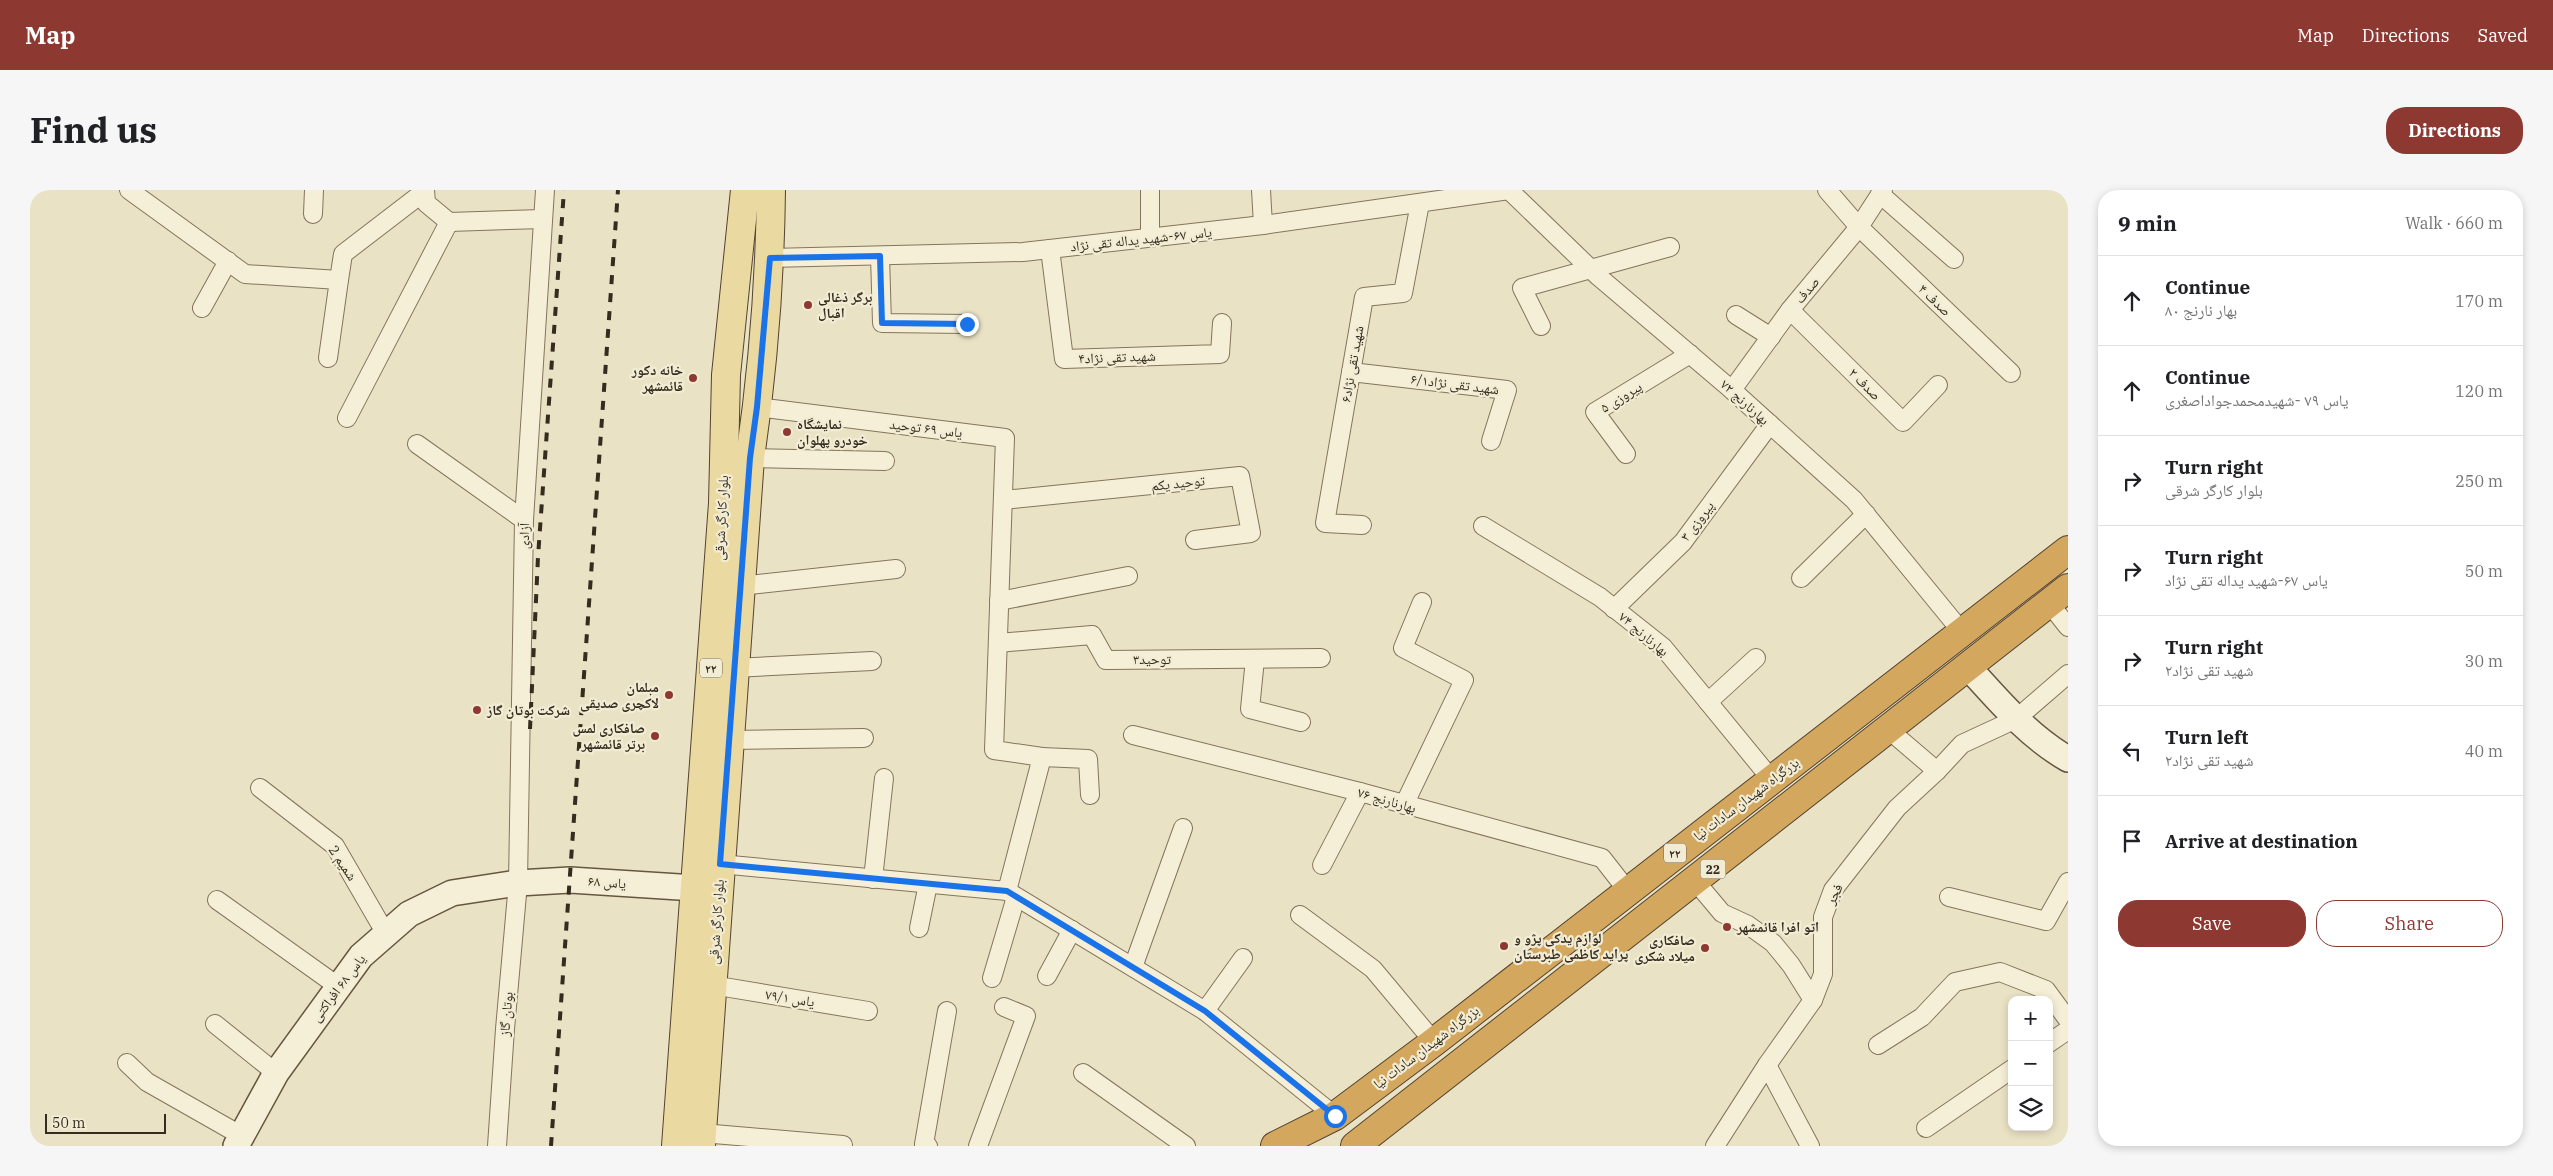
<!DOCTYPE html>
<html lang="en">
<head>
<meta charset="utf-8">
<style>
  :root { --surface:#fff; --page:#f6f6f6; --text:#202124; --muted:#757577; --line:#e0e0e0; --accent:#8e3832 }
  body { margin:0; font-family:"IBM Plex Serif","Noto Naskh Arabic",serif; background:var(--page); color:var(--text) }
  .controls { position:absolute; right:15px; bottom:15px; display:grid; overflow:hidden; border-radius:10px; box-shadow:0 2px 8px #0003 }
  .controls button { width:45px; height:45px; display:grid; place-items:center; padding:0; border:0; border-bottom:1px solid var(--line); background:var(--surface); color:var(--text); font:25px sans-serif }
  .scale { position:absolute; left:15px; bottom:12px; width:121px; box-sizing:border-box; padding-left:5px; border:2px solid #352c1f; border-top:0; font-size:14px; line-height:18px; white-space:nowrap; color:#352c1f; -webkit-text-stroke:4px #f2ecd4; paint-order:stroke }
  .stop { position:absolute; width:15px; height:15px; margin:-11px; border:4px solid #1a73e8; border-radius:50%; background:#fff }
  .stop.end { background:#1a73e8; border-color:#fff; box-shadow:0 1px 5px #0008 }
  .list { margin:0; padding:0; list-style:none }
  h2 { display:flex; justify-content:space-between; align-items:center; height:65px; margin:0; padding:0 20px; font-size:21px }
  h2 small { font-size:16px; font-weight:400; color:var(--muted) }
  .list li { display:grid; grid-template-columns:32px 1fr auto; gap:15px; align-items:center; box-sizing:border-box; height:90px; padding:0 20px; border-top:1px solid var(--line) }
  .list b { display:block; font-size:19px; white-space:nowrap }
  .list p { margin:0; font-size:16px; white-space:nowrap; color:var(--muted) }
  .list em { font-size:16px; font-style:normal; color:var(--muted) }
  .actions { display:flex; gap:10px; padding:15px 20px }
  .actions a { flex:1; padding:11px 0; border:1px solid var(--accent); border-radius:20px; text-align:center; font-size:18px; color:var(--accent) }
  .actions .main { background:var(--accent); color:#fff }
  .icon { flex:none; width:28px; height:28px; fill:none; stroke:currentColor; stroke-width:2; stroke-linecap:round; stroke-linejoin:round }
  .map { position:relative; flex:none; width:2038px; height:956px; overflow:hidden; border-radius:20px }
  header { display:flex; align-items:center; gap:30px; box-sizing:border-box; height:70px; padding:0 25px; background:var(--accent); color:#fff }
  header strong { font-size:24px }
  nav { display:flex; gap:28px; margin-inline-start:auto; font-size:18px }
  .intro { display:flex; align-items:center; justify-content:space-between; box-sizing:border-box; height:120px; padding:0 30px }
  h1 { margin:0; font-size:35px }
  .button { padding:12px 22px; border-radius:20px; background:var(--accent); color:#fff; font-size:18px; font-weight:700 }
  main { display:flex; gap:30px; padding:0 30px }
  aside { flex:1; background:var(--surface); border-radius:20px; box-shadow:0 2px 8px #0003 }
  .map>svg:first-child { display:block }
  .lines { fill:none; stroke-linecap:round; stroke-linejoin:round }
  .street-casing { stroke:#84745d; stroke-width:20 }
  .secondary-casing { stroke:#665640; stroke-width:28 }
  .primary-casing { stroke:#524331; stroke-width:30 }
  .highway-casing { stroke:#524331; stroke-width:30 }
  .street { stroke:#f6efd8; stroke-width:18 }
  .secondary { stroke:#f6efd8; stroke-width:25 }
  .primary { stroke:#ead9a0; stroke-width:28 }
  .highway { stroke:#d3a75d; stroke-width:28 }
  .rail { stroke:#352c1f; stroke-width:4; stroke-dasharray:9 9; stroke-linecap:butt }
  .route { stroke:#1a73e8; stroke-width:6 }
  .poi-dot { fill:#8e3832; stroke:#f2ecd4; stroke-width:2 }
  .labels { text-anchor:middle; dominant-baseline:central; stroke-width:4.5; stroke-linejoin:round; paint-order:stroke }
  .shield { fill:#f2ecd4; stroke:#6e6655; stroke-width:1 }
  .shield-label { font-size:12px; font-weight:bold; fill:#352c1f }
  .street-label { font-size:14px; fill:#352c1f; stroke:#f2ecd4 }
  .poi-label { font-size:14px; font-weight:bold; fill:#352c1f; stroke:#f2ecd4; text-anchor:start }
</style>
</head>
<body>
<header>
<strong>Map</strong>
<nav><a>Map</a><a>Directions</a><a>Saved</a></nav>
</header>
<div class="intro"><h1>Find us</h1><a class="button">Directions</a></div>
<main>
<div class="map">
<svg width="2038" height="956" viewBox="0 0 2038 956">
  <rect width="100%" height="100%" fill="#eae2c5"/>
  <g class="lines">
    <defs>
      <g id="street">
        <path d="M99,0L215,84L309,90L298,168"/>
        <path d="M395,0L396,13L419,32L513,29"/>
        <path d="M1231,0L1233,35"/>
        <path d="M1479,0L1569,87L1702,200L1824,310L1932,442"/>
        <path d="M1797,0L1829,37L1981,183"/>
        <path d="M1850,4L1924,69"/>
        <path d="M283,24L284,0"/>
        <path d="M1120,48V0"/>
        <path d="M1020,59L1034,169L1190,164L1192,133"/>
        <path d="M850,66L852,133L937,134"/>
        <path d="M740,68L993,62L1233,35L1479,0"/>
        <path d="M309,90L313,64L395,1"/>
        <path d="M172,118L198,71"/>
        <path d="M1760,120L1873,232L1908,195"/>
        <path d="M1706,125L1741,147"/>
        <path d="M1511,136L1492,98L1640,57"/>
        <path d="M1321,182L1477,200L1461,251"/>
        <path d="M1702,200L1760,120L1829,37L1853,0"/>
        <path d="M727,217L975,248L964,560L1012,567L977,701"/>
        <path d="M317,228L419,32"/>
        <path d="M387,254L494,330"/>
        <path d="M1596,264L1565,222L1660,164"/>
        <path d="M720,268L855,271"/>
        <path d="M973,310L1210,286L1221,343L1165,350"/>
        <path d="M1332,335L1295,333L1334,107L1373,103L1390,13"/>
        <path d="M1453,336L1570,407L1633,457L1742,590"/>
        <path d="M1771,388L1836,324"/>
        <path d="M710,396L866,379"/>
        <path d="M969,411L1098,386"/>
        <path d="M2019,413L2038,437"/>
        <path d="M1584,419L1653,352L1740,234"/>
        <path d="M968,453L1062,445L1076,470L1291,468"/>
        <path d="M1225,469L1220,519L1271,532"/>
        <path d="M704,478L842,471"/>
        <path d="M1678,512L1726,468"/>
        <path d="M1859,540L1907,581"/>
        <path d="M1103,545L1330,602L1572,668L1597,700"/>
        <path d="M699,550L834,548"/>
        <path d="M1012,567L1058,569L1060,605"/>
        <path d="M230,598L305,656L356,744"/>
        <path d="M1374,615L1434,490L1373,458L1392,412"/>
        <path d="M690,674L977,701L1175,821L1305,926"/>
        <path d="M1292,675L1330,602"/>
        <path d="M843,689L854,588"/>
        <path d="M1666,692L1692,723L1718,735L1743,753L1761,775L1783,810"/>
        <path d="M1919,707L2016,731L2038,692"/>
        <path d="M187,710L309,797"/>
        <path d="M1270,725L1343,779L1404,852"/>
        <path d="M889,738L898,694"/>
        <path d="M1103,777L1153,638"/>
        <path d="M1017,786L1042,740"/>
        <path d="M962,788L986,707"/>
        <path d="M682,795L838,821"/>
        <path d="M1175,821L1213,768"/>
        <path d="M185,834L246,883"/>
        <path d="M2019,853L2038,840"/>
        <path d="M1848,855L1892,827L1925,792L1970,782L2016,800L2038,830"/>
        <path d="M97,873L117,892L212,946"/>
        <path d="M1737,875L1780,956"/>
        <path d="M1053,883L1156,956"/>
        <path d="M1896,938L1982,879"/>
        <path d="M672,943L813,955"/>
        <path d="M467,956L475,839L488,693L494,330L515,0"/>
        <path d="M898,956L894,954L917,821"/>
        <path d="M948,956L996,826L974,817"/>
        <path d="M1685,956L1737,875L1783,810L1793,784V727L1803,700L1867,618L1907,581L1932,554L1986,529L2038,484"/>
      </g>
      <g id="secondary">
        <path d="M1938,477C1969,511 1998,546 2038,569"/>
        <path d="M206,956L246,883L331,766L379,724L422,703L488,693L540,690L665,698"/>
      </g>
      <g id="primary">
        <path d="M646,956L693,313L696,185L715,0"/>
        <path d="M671,956L720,268C733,179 740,89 741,0"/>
      </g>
      <g id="highway">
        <path d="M1245,956L1305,926L1404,852L2038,360"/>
        <path d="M1325,956L2038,398"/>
      </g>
    </defs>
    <use href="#street" class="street-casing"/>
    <use href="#secondary" class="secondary-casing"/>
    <use href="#primary" class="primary-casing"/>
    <use href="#highway" class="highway-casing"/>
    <use href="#street" class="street"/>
    <use href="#secondary" class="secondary"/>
    <use href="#primary" class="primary"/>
    <use href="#highway" class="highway"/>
    <g class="rail">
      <path d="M500,539L508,367L534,0"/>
      <path d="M521,956L588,0"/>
    </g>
  </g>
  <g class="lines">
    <path class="route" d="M937,134L852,133L850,66L740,68L727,217L720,268L690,674L977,701L1175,821L1305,926"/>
  </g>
  <g class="poi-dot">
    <circle cx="778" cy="115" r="5"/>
    <circle cx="663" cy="188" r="5"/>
    <circle cx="757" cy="242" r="5"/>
    <circle cx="639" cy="505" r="5"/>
    <circle cx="447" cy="520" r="5"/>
    <circle cx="625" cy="546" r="5"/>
    <circle cx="1697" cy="737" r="5"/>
    <circle cx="1474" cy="756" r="5"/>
    <circle cx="1675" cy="758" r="5"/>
  </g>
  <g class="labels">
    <g class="shield">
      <rect x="670" y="468.5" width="22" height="19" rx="4"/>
      <rect x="1634" y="653.5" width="22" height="19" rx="4"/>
      <rect x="1670.5" y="669.5" width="25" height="19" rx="4"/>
    </g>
    <g class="shield-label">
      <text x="681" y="478">۲۲</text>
      <text x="1645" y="663">۲۲</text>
      <text x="1683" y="679">22</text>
    </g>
    <g class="street-label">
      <text transform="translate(1111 49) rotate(-6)">یاس ۶۷-شهید یداله تقی نژاد</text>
      <text transform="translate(1777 100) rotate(-50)">صدف</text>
      <text transform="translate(1905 110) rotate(44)">صدف ۴</text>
      <text transform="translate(1087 167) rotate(-2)">شهید تقی نژاد۴</text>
      <text transform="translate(1322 174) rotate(-80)">شهید تقی نژاد۶</text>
      <text transform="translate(1425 194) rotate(7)">شهید تقی نژاد۶/۱</text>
      <text transform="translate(1835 194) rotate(45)">صدف ۲</text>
      <text transform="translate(1591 207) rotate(-32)">پیروزی ۵</text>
      <text transform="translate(1715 212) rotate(42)">بهارنارنج ۷۲</text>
      <text transform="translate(896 238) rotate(7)">یاس ۶۹ توحید</text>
      <text transform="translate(1148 293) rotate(-6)">توحید یکم</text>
      <text transform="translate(691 328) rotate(-87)">بلوار کارگر شرقی</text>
      <text transform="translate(1667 331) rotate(-53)">پیروزی ۳</text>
      <text transform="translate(494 346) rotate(-89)">آزادی</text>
      <text transform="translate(1614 444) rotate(40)">بهارنارنج ۷۴</text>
      <text x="1122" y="469">توحید۳</text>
      <text transform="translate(1716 609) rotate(-37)">بزرگراه شهیدان سادات نیا</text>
      <text transform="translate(1357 610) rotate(16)">بهارنارنج ۷۶</text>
      <text transform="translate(313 673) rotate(56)">شمیم 2</text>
      <text transform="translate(577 692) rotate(4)">یاس ۶۸</text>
      <text transform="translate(1804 704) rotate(-62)">فجر</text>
      <text transform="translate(686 732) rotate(-86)">بلوار کارگر شرقی</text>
      <text transform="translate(308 798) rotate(-53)">یاس ۶۸ افراکتی</text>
      <text transform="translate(760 808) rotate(9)">یاس ۷۹/۱</text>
      <text transform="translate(476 824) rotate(-85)">بوتان گاز</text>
      <text transform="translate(1396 857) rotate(-37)">بزرگراه شهیدان سادات نیا</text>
    </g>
    <g class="poi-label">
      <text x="788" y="107">برگر ذغالی<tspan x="788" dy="16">اقبال</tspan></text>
      <text x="653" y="180" text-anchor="end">خانه دکور<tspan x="653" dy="16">قائمشهر</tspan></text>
      <text x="767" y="234">نمایشگاه<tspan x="767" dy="16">خودرو پهلوان</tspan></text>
      <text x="629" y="497" text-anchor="end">مبلمان<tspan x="629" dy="16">لاکچری صدیقی</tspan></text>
      <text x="457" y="520">شرکت بوتان گاز</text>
      <text x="615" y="538" text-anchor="end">صافکاری لمس<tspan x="615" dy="16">برتر قائمشهر</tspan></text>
      <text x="1707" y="737">اتو افرا قائمشهر</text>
      <text x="1484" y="748">لوازم یدکی پژو و<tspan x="1484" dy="16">پراید کاظمی طبرستان</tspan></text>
      <text x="1665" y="750" text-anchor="end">صافکاری<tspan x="1665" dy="16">میلاد شکری</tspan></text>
    </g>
  </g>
</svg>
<div class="controls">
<button>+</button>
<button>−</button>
<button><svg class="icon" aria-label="layers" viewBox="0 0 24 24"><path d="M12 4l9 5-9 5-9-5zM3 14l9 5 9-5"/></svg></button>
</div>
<div class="scale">50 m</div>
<div class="stop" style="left:1305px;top:926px"></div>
<div class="stop end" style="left:937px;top:134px"></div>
</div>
<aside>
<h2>9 min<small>Walk · 660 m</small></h2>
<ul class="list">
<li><svg class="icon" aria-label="ahead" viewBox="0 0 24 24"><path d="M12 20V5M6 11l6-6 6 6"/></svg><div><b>Continue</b><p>بهار نارنج ۸۰</p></div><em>170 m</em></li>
<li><svg class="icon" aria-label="ahead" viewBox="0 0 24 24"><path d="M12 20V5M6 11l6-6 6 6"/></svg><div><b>Continue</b><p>یاس ۷۹ -شهیدمحمدجواداصغری</p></div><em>120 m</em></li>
<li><svg class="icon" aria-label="right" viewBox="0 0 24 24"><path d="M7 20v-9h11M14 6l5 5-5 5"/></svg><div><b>Turn right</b><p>بلوار کارگر شرقی</p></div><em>250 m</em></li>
<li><svg class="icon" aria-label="right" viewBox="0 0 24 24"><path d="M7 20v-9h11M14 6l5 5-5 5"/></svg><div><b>Turn right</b><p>یاس ۶۷-شهید یداله تقی نژاد</p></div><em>50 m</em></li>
<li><svg class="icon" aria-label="right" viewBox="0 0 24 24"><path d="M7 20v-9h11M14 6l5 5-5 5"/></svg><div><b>Turn right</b><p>شهید تقی نژاد۲</p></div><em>30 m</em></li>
<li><svg class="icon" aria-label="left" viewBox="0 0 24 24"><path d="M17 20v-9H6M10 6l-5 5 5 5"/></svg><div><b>Turn left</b><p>شهید تقی نژاد۲</p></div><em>40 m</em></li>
<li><svg class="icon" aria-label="arrive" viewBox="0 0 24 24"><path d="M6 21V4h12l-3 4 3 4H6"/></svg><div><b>Arrive at destination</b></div></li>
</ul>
<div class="actions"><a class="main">Save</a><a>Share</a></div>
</aside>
</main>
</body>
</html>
